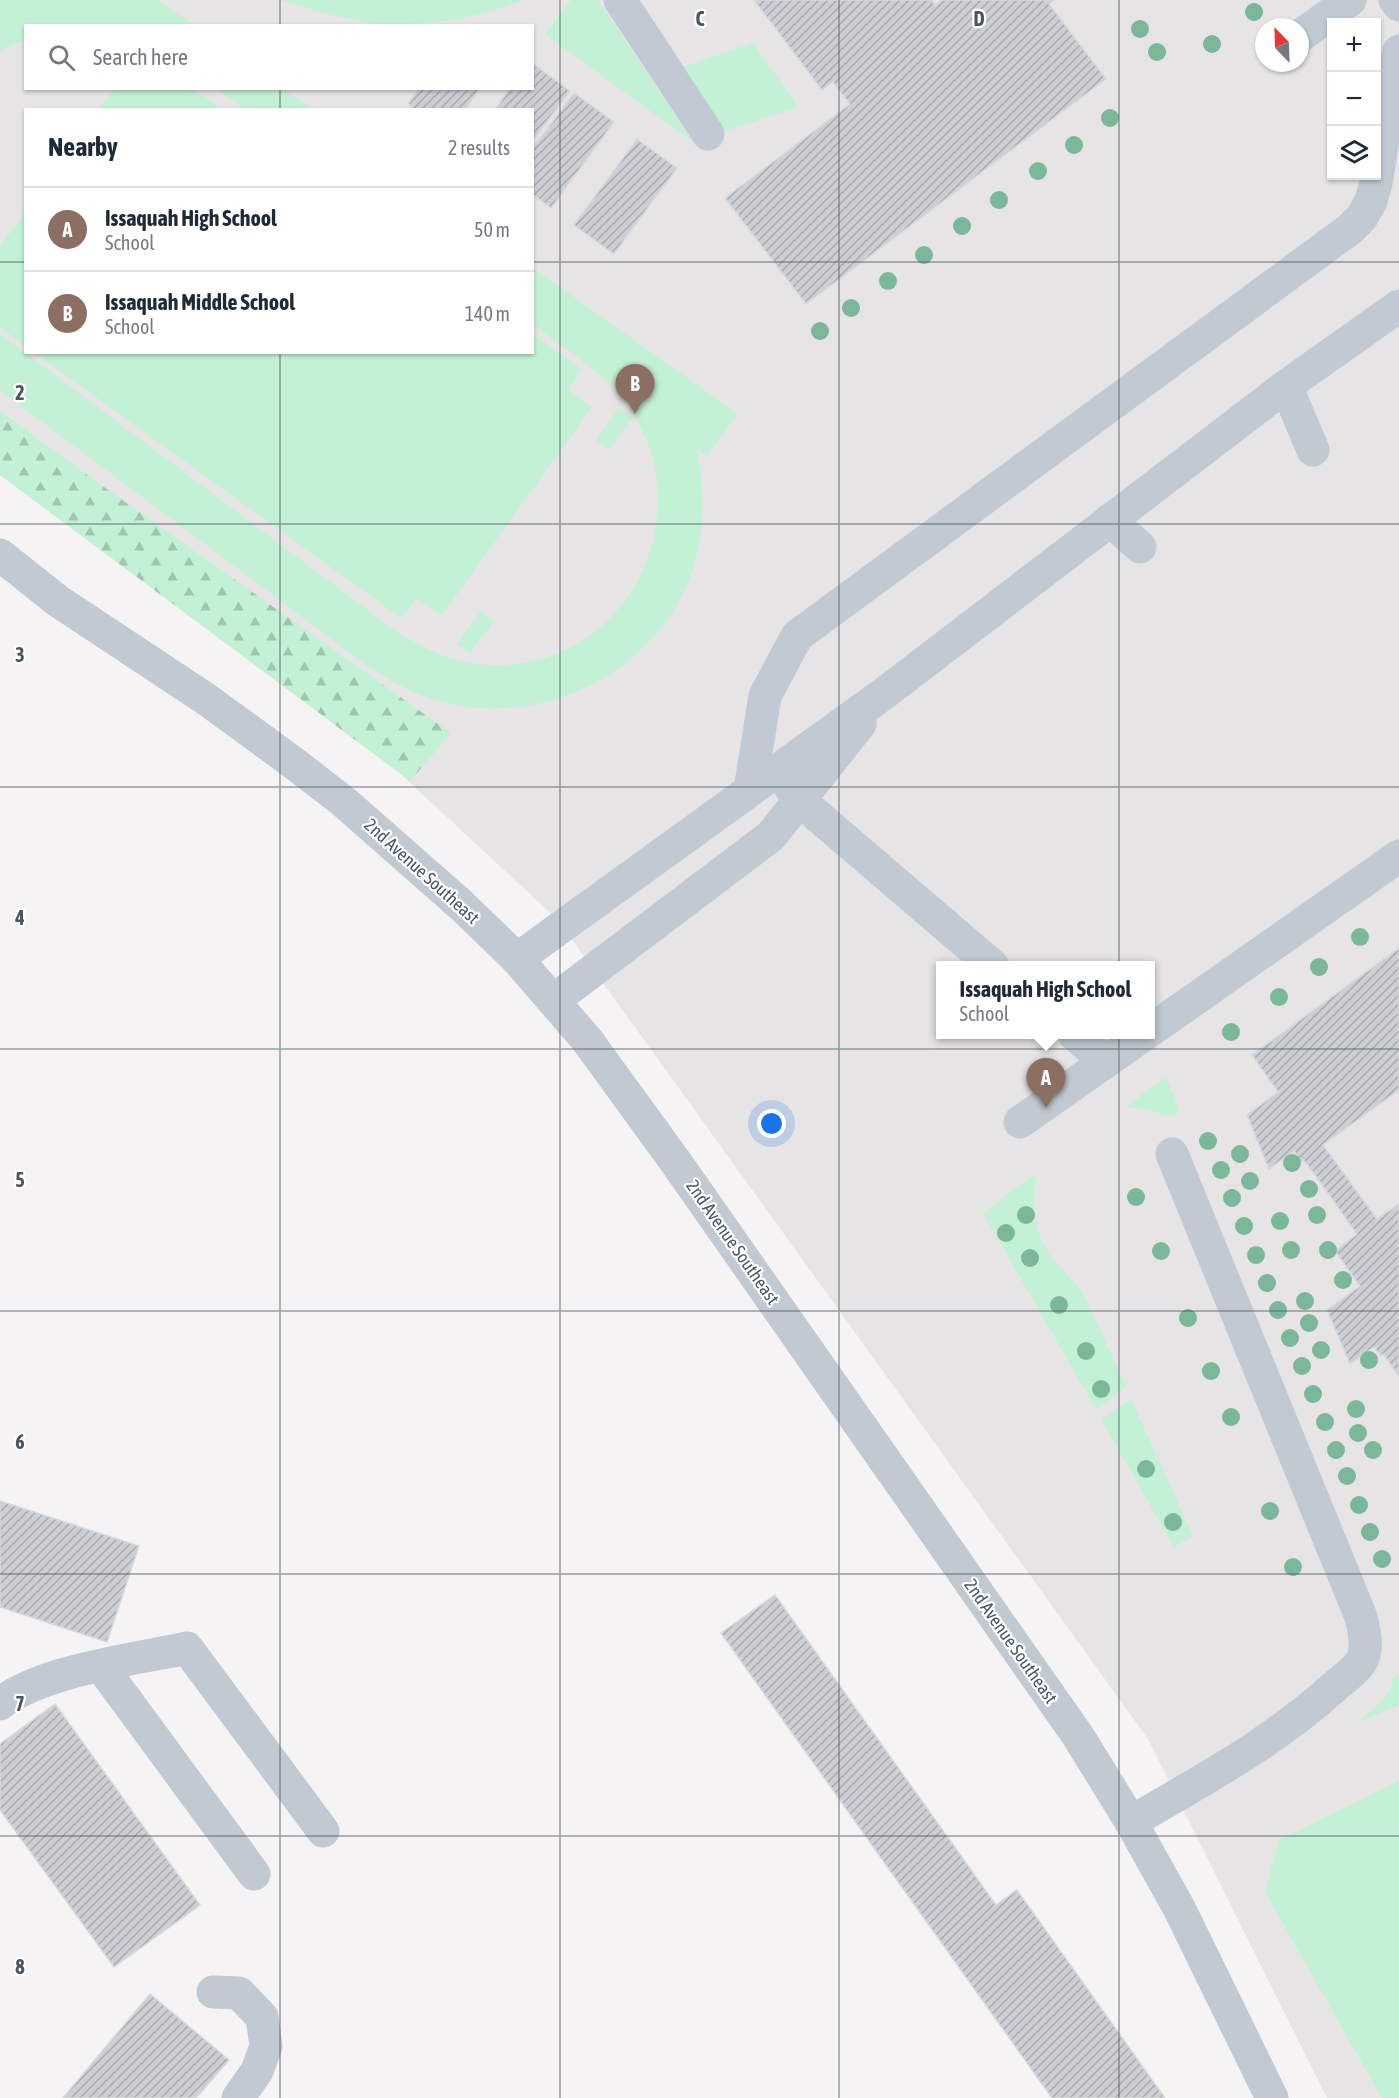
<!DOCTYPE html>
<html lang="en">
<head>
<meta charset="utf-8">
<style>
  :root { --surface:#fff; --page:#f2f2f3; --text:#1f2937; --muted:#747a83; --line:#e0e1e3; --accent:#1a73e8 }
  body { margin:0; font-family:"Asap Condensed",sans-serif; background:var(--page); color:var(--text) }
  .controls { position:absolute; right:18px; top:18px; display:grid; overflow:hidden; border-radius:0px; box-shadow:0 2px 4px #0004 }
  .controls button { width:54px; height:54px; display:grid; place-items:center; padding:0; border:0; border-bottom:2px solid var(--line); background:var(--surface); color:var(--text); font:30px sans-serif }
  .compass { position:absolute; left:1255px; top:18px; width:54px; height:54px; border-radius:50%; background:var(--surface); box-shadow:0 2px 4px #0004; rotate:337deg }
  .you { position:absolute; left:772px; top:1124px; width:21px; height:21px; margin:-15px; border:4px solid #fff; border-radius:50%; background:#1a73e8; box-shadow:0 0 0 9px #1a73e833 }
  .badge { display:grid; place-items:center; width:39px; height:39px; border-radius:50%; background:var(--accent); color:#fff; font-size:20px; font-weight:700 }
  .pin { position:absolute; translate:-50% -50px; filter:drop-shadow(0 2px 3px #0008) }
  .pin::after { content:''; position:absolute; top:32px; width:21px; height:18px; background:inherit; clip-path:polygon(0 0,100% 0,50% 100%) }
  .popup { position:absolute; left:936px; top:961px; width:219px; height:78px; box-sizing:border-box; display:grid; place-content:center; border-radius:0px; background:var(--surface); filter:drop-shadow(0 2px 4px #0005); font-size:20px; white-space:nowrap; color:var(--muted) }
  .popup b { font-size:22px; color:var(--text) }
  .popup::after { content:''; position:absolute; left:50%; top:100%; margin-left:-12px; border:12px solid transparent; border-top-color:var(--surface) }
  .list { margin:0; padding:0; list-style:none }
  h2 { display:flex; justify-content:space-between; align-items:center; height:78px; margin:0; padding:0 24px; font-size:26px }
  h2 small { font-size:20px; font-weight:400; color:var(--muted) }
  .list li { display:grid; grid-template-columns:39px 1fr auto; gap:18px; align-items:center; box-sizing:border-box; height:84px; padding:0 24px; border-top:2px solid var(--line) }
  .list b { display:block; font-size:22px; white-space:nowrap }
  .list p { margin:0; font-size:20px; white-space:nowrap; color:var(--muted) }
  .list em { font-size:20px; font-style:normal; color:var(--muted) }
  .icon { flex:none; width:33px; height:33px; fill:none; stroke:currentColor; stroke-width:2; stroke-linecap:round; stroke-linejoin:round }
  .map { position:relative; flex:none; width:1399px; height:2098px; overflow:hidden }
  .search { position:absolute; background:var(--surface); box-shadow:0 2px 4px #0004; left:24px; top:24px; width:510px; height:66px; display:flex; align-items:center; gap:15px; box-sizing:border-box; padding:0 21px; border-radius:0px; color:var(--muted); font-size:22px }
  .panel { position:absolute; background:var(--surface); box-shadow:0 2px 4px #0004; left:24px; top:108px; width:510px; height:246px; border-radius:0px }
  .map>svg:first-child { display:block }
  .education { fill:#e6e4e5; fill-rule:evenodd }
  .green { fill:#c3f1d5 }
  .forest { fill:url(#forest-firs) }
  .building { fill:url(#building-hatch); stroke:#d7d9de; stroke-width:1.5 }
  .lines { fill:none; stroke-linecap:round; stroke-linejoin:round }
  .minor { stroke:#c1cad2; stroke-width:33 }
  .tree { fill:#7bb799 }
  .grid { fill:none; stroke:#4a5661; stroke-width:1.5; stroke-opacity:0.55 }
  .labels { text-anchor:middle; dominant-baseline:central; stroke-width:4.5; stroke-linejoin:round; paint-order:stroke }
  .street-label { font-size:18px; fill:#4a5661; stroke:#fff }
  .grid-label { font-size:20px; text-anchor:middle; font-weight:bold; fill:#4a5661; stroke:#fff; stroke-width:4.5; stroke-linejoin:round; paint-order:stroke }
</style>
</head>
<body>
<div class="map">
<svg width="1399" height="2098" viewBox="0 0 1399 2098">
  <defs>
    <pattern id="forest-firs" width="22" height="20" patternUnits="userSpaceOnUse" patternTransform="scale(1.5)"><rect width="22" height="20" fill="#c3f1d5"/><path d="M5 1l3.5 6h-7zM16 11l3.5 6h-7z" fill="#a0c6b0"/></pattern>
    <pattern id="building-hatch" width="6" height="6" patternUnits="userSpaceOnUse" patternTransform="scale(1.5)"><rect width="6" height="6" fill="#cdcfd5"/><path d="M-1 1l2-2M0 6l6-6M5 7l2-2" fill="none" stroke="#a8abb0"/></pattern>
  </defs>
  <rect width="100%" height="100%" fill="#f5f3f3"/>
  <path class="education" d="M0,0H1399V2098H1327L1148,1739L557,919L391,765L0,475ZM1332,22H1376V176H1332ZM26,26H532V88H26ZM1264,27H1300V63H1264ZM26,110H532V352H26ZM941,966H1151V1034H941Z"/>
  <g class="green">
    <path d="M3,0H158L194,25L26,26L25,39L0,51V1Z"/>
    <path d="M281,0H522L502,8L455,20L386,26L331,15Z"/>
    <path d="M571,0H598L693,142L545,34Z"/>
    <path d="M753,43L798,107L722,132L679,68Z"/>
    <path d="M114,89H193L222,109H99Z"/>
    <path d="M217,89H282L312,109H245Z"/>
    <path d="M25,212V346L0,327V247Z"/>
    <path d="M533,268L738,414L707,456L697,449C705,486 705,525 695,562C663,671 542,732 435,700C411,693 391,680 370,668L0,390V334L397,632C430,653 464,667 504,665C629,660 697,519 634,415C611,376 568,351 533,325Z"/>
    <path d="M533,334L582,370L568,390L592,407L442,615L417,598L401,618L35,353L532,352Z"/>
    <path d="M619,408L632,417L609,450L596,440Z"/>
    <path d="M481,611L494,621L470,653L457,644Z"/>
    <path d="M1166,1077L1180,1111L1172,1117L1144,1109L1125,1107Z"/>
    <path d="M1032,1176L1036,1179L1034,1207L1036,1225L1041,1240L1051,1257L1082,1291L1126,1387L1096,1409L983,1213Z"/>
    <path d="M1131,1399L1193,1536L1174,1547L1102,1420Z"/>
    <path d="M1399,1673V1705L1354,1724C1368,1713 1393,1697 1393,1678Z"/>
    <path d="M1399,1781V2098H1382L1265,1892L1279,1840Z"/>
  </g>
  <path class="forest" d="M0,411L104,487L451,733L410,781L0,475Z"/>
  <g class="building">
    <path d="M754,0H932L935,5L942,0H1054L1049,4L1106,79L806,304L725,198L850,104L833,82L822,90Z"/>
    <path d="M532,63L570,91L532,142V110H495L510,88H532Z"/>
    <path d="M419,88H480L465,110H416L408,104Z"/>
    <path d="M574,93L614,122L551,208L532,194V149Z"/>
    <path d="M637,139L677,168L614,254L574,225Z"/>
    <path d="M1399,948V1090L1323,1145L1377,1219L1399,1204V1376L1383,1354L1381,1356L1374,1347L1350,1364L1327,1310L1360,1286L1335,1251L1357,1234L1310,1168L1303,1160L1301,1161L1294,1151L1269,1169L1247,1115L1278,1092L1252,1055Z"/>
    <path d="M0,1501L139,1546L107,1642L0,1607Z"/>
    <path d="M775,1595L996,1905L1017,1890L1165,2098H1052L721,1633Z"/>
    <path d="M55,1704L200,1905L114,1967L0,1810V1744Z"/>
    <path d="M150,1994L229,2060L196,2098H63Z"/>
  </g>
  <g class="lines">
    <g class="minor">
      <path d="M620,0L708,134"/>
      <path d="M1395,0L1399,5"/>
      <path d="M1300,36L1350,0"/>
      <path d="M1286,386L1313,450"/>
      <path d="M1110,520L1140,547"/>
      <path d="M0,555L58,601L206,699L295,764L344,802L460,904L517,959L587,1040L675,1161L1078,1736L1131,1822L1179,1908L1272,2098"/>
      <path d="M786,781L799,800L993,966"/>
      <path d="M750,790L765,696L797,636L1350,229L1362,217L1371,201L1376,183L1391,89L1399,51"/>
      <path d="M517,959L886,692L1286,386L1399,306"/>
      <path d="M554,1000L771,836L860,724"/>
      <path d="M1151,1030L1399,856"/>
      <path d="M1074,1034L1106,1062"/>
      <path d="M1020,1122L1145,1034"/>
      <path d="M101,1666L254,1874"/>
      <path d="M0,1704C39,1671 136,1659 187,1648L323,1831"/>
      <path d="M1131,1822C1201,1781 1274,1742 1334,1687C1342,1680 1355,1671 1361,1662C1369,1649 1364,1630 1361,1617L1172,1154"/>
      <path d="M213,1992L239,1993L262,2017L266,2046L257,2071L238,2098"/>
    </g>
  </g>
  <g class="tree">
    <circle cx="1254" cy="12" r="9"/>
    <circle cx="1140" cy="29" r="9"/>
    <circle cx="1212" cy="44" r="9"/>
    <circle cx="1157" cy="52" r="9"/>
    <circle cx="1110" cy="118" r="9"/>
    <circle cx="1074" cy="145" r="9"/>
    <circle cx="1038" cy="171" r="9"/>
    <circle cx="999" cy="200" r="9"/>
    <circle cx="962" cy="226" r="9"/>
    <circle cx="924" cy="255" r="9"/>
    <circle cx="888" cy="281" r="9"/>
    <circle cx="851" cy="308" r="9"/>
    <circle cx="820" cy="331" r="9"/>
    <circle cx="1360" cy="937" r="9"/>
    <circle cx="1319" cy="967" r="9"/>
    <circle cx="1279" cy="997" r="9"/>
    <circle cx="1231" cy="1032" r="9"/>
    <circle cx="1208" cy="1141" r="9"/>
    <circle cx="1240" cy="1154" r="9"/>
    <circle cx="1292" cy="1163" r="9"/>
    <circle cx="1221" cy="1170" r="9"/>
    <circle cx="1250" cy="1181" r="9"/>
    <circle cx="1309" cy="1189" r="9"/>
    <circle cx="1136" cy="1197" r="9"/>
    <circle cx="1232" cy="1198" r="9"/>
    <circle cx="1026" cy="1215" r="9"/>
    <circle cx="1317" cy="1215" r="9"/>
    <circle cx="1280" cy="1221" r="9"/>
    <circle cx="1244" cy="1226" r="9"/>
    <circle cx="1006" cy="1233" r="9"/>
    <circle cx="1291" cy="1250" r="9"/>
    <circle cx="1328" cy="1250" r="9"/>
    <circle cx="1161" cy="1251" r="9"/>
    <circle cx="1256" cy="1255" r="9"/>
    <circle cx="1030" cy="1258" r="9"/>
    <circle cx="1343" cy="1280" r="9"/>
    <circle cx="1267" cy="1283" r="9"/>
    <circle cx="1305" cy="1301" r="9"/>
    <circle cx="1059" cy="1305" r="9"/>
    <circle cx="1278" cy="1310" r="9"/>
    <circle cx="1188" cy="1318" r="9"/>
    <circle cx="1309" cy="1323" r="9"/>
    <circle cx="1290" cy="1338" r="9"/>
    <circle cx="1321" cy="1350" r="9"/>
    <circle cx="1086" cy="1351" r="9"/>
    <circle cx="1369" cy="1360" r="9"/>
    <circle cx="1302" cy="1366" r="9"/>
    <circle cx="1211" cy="1371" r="9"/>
    <circle cx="1101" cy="1389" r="9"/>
    <circle cx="1313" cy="1394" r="9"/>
    <circle cx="1356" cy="1409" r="9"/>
    <circle cx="1231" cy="1417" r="9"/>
    <circle cx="1325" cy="1422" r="9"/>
    <circle cx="1358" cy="1433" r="9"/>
    <circle cx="1336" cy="1450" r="9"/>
    <circle cx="1373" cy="1450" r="9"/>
    <circle cx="1146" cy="1469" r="9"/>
    <circle cx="1347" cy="1476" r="9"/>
    <circle cx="1359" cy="1505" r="9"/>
    <circle cx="1270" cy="1511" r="9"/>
    <circle cx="1173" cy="1522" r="9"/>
    <circle cx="1370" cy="1532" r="9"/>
    <circle cx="1382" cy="1559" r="9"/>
    <circle cx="1293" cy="1567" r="9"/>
  </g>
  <path class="grid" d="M280,0V26M560,0V2098M839,0V2098M1119,0V2098M280,88V110M0,262H26M532,262H1399M280,352V2098M0,524H1399M0,787H1399M0,1049H1399M0,1311H1399M0,1574H1399M0,1836H1399"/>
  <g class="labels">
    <g class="street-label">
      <text transform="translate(422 871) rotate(42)">2nd Avenue Southeast</text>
      <text transform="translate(733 1242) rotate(55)">2nd Avenue Southeast</text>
      <text transform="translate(1011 1641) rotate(55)">2nd Avenue Southeast</text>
    </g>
  </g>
  <g class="grid-label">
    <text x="700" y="26">C</text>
    <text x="979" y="26">D</text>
    <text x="20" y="400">2</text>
    <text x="20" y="662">3</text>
    <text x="20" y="925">4</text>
    <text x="20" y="1187">5</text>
    <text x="20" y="1449">6</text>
    <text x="20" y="1711">7</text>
    <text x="20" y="1974">8</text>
  </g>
</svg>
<div class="controls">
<button>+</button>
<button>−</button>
<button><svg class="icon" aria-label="layers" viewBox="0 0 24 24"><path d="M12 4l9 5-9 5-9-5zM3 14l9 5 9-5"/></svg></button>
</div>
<svg class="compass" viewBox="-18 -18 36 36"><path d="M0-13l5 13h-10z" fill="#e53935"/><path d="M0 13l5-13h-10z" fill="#747a83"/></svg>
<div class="you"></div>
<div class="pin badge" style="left:1046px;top:1108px;background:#8d6e63">A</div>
<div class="popup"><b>Issaquah High School</b>School</div>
<div class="pin badge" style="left:635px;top:414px;background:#8d6e63">B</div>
<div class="search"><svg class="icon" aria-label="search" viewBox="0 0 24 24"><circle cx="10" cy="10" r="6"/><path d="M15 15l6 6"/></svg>Search here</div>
<section class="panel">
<h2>Nearby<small>2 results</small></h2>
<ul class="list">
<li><span class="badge" style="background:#8d6e63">A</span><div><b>Issaquah High School</b><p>School</p></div><em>50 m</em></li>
<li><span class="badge" style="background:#8d6e63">B</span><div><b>Issaquah Middle School</b><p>School</p></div><em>140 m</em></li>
</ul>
</section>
</div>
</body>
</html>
